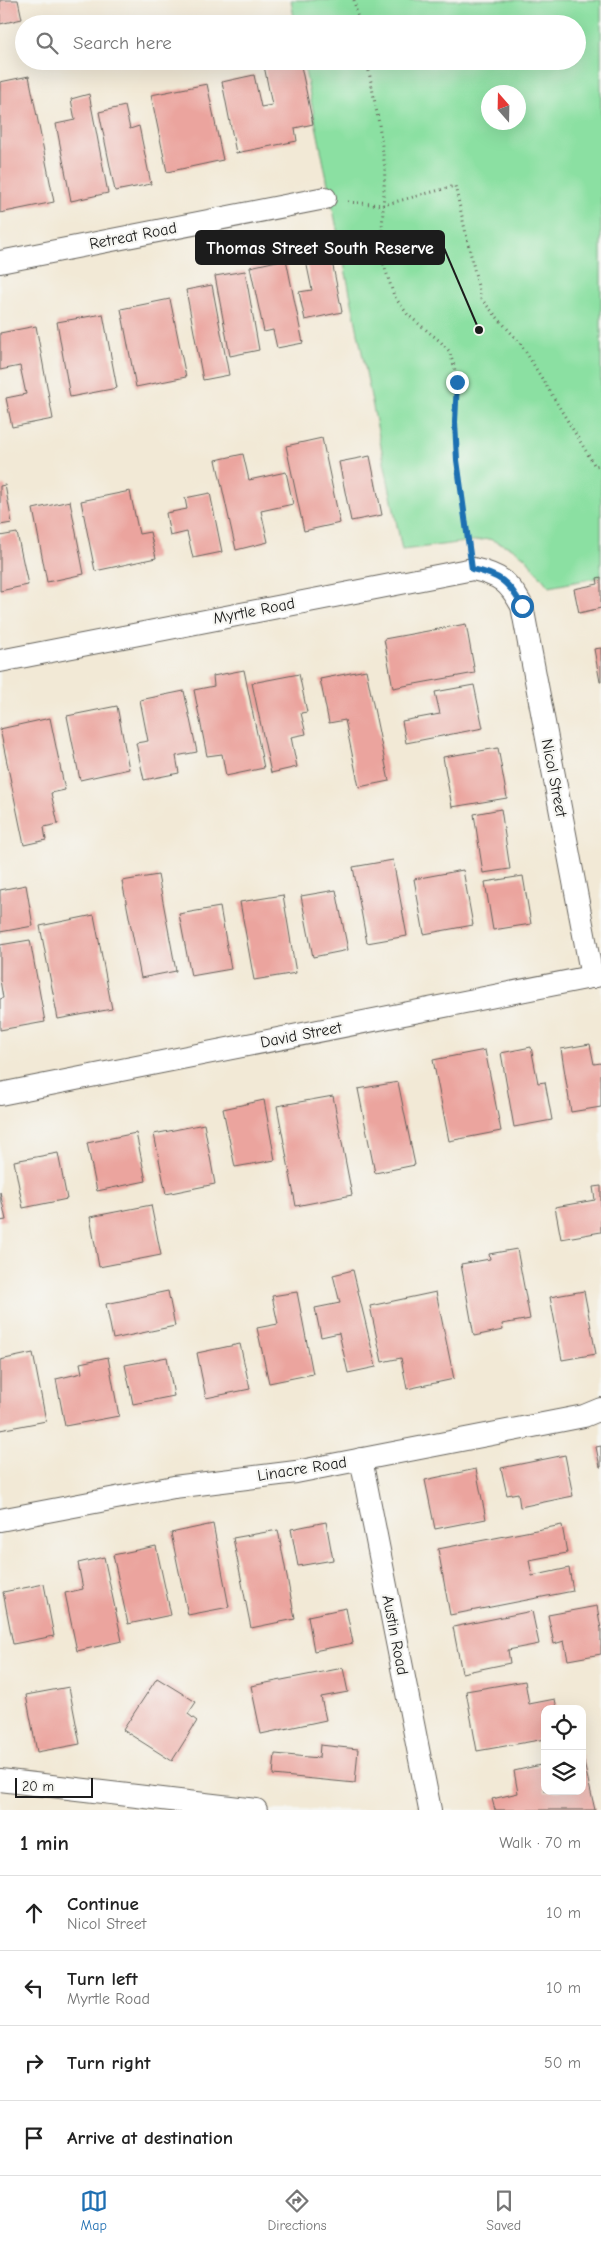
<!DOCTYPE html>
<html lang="en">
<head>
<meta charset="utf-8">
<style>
  :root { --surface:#fff; --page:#f2f2f2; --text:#222; --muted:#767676; --line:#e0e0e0; --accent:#1f6fb2 }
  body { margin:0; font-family:"Comic Neue",sans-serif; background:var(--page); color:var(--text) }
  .controls { position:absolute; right:15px; bottom:15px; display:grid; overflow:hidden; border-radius:10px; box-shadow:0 5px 20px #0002 }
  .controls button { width:45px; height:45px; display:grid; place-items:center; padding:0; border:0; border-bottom:1px solid var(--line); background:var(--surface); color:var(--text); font:25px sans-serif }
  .compass { position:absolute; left:481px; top:85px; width:45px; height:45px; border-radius:50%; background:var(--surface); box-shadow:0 5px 20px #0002; rotate:340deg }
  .scale { position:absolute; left:15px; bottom:12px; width:78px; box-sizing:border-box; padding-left:5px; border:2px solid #1c1c1c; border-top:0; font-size:14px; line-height:18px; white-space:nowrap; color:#1c1c1c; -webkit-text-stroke:4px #f6f6f2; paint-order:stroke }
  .stop { position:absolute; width:15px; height:15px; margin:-11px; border:4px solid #1f6fb2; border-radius:50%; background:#fff }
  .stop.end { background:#1f6fb2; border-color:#fff; box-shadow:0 1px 5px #0008 }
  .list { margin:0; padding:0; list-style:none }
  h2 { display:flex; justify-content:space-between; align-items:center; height:65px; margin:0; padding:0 20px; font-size:21px }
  h2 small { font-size:16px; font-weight:400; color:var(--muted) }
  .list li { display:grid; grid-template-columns:32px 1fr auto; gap:15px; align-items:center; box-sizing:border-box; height:75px; padding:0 20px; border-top:1px solid var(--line) }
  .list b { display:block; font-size:19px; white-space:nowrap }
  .list p { margin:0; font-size:16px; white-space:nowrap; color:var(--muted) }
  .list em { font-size:16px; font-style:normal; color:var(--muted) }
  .icon { flex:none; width:28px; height:28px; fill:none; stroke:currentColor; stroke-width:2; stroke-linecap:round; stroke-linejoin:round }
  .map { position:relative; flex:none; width:601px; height:1810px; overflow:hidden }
  .search { position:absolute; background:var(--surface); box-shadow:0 5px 20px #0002; left:15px; right:15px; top:15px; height:55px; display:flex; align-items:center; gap:12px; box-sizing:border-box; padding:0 18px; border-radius:28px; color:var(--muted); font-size:19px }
  .sheet { height:365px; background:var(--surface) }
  nav { display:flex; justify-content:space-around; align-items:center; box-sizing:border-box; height:70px; border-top:1px solid var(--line); background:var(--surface); font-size:14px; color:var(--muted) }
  nav a { display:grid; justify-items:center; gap:2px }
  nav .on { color:var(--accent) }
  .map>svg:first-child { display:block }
  .green { fill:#8be0a2; stroke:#547e5f; fill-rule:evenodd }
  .building { fill:#eba49e }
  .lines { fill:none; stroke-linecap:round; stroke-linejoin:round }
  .street-casing { stroke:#67645d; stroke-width:24 }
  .path { stroke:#67645d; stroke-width:3; stroke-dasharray:1 4; stroke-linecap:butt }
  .street { stroke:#fff; stroke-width:22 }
  .route { stroke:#1f6fb2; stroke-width:6 }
  .labels { text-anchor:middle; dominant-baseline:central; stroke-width:4.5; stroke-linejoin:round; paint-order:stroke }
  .street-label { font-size:16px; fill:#1c1c1c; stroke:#f6f6f2 }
  .leader { fill:none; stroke:#1c1c1c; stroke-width:2 }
  .callout-dot { fill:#1c1c1c; stroke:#f6f6f2; stroke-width:2 }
  .callout { fill:#1c1c1c; stroke:#1c1c1c; stroke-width:2 }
  .callout-label { font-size:18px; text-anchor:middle; font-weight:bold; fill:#fff }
</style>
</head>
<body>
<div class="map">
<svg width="601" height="1810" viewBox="0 0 601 1810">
  <rect width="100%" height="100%" fill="#f6f6f2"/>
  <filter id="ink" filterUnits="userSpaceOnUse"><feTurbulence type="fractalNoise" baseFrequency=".02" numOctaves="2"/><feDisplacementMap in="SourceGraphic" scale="10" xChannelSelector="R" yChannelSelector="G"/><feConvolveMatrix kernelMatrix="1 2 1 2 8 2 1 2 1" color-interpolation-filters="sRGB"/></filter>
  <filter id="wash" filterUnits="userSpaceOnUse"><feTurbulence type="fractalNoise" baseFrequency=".0096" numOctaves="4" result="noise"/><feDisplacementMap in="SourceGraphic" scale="20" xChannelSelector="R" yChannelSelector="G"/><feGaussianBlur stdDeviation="1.12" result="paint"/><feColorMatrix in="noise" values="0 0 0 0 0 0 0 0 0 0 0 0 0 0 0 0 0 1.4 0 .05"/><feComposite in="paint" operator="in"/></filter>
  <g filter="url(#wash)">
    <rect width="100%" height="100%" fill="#f2e9d6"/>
    <path class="green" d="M291,0H601V577L549,587L525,557L512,548L489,539L402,550L303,61H577V24H295ZM488,92H518V122H488Z"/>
    <g id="blocks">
      <g class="building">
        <path d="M0,0H18L22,19L0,24Z"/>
        <path d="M263,61H300L313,124L295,128L297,141L236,153L222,82L254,75L261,107L272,105Z"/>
        <path d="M29,76L54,202L0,213V82Z"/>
        <path d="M207,84L223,160L167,172L151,95Z"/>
        <path d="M89,94L108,193L71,201L56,124L75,120L71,99Z"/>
        <path d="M125,106L130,129L139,126L151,184L115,191L99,112Z"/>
        <path d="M331,256L342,312L305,320L299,292L312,290L306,261Z"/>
        <path d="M286,259L303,343L277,348L273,330L264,332L250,267Z"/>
        <path d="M245,271L259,350L230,356L215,276Z"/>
        <path d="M212,285L229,375L203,380L186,290Z"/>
        <path d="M170,299L186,377L136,387L121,309Z"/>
        <path d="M103,314L117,388L70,397L57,322Z"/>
        <path d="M36,326L53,419L12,427L6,398L26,394L20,366L0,370V333Z"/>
        <path d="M322,438L340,523L304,531L286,446Z"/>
        <path d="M243,454L249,480L286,472L293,504L261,511L268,542L236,550L216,460Z"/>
        <path d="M370,456L382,515L351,521L339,462Z"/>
        <path d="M5,485L12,523L0,525V486Z"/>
        <path d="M130,491L139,534L150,532L156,558L95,571L81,501Z"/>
        <path d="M210,493L222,552L193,558L187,532L170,536L166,513L187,509L185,498Z"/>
        <path d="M70,501L84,574L47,582L33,509Z"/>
        <path d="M17,533L28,585L0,591V536Z"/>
        <path d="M601,577V608L579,613L574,589L598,584L597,578Z"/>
        <path d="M466,624L475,673L393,688L384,639Z"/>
        <path d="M601,648V682H600L594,649Z"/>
        <path d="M244,670L264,768L226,776L222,754L207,756L194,690L214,686L213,676Z"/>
        <path d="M366,670L389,781L359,787L345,720L329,723L320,679Z"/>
        <path d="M299,674L307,712L301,713L306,734L291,737L297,767L271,773L252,683Z"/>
        <path d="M474,685L483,728L406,743L402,721L440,714L435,692Z"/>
        <path d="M184,691L197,752L176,756L179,773L144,780L136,743L148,741L140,700Z"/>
        <path d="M117,706L129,769L80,780L67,716Z"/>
        <path d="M50,718L65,790L51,793L58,824L44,827L46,840L24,845L0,729Z"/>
        <path d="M498,748L507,798L452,807L443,757Z"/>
        <path d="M501,809L510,869L483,873L474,814Z"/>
        <path d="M393,860L407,936L367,943L353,867Z"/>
        <path d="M463,870L473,925L424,934L414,879Z"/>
        <path d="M158,875L176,971L141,978L122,881Z"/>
        <path d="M523,876L531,924L493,930L485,882Z"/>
        <path d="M26,885L33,926L0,932V890Z"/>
        <path d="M336,890L348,950L313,957L301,896Z"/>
        <path d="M283,895L296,973L254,980L240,902Z"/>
        <path d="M220,907L231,969L191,976L179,914Z"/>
        <path d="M94,915L112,1009L58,1019L40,926Z"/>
        <path d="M30,940L45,1022L0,1030V999L3,998L0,980V945Z"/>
        <path d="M590,1044L594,1064L601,1063V1107L571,1112L561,1049Z"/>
        <path d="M531,1047L538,1083L545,1082L552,1120L514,1127L501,1053Z"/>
        <path d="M485,1050L501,1131L449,1141L433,1060Z"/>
        <path d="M398,1082L415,1165L375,1173L358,1089Z"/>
        <path d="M333,1096L352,1195L296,1206L277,1106Z"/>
        <path d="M264,1100L275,1160L235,1167L223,1109Z"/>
        <path d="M204,1124L215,1184L166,1194L154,1134Z"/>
        <path d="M136,1133L146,1181L97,1191L87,1143Z"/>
        <path d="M58,1153L67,1199L23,1208L14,1161Z"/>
        <path d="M601,1186V1232L561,1239L555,1207L595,1200L593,1187Z"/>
        <path d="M0,1192L6,1220L0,1221Z"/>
        <path d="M151,1205L161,1255L99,1267L90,1217Z"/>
        <path d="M517,1249L530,1319L502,1324L503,1330L474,1336L461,1264L490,1259L489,1254Z"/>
        <path d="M353,1270L376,1367L348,1373L339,1333L321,1337L315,1308L340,1303L333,1275Z"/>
        <path d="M168,1291L175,1326L113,1339L106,1304Z"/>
        <path d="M584,1291L596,1354L562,1360L550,1297Z"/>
        <path d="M297,1292L313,1374L269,1383L257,1328L278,1324L272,1296Z"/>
        <path d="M436,1292L454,1379L407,1389L401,1358L382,1362L370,1306Z"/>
        <path d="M240,1344L250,1389L206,1398L197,1353Z"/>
        <path d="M33,1353L46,1421L0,1430V1360Z"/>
        <path d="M108,1357L119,1416L65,1426L56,1379L82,1373L80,1363Z"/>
        <path d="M167,1357L174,1396L133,1404L125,1365Z"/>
        <path d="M601,1446V1467H600L596,1447Z"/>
        <path d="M565,1455L573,1496L520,1507L518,1493L507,1495L501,1468Z"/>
        <path d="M476,1469L486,1519L435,1529L425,1480Z"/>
        <path d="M326,1522L333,1560L298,1566L291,1529Z"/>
        <path d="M213,1524L229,1607L188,1615L171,1533Z"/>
        <path d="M562,1525L567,1553L529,1560L532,1576L569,1568L573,1591L450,1615L438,1549Z"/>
        <path d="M278,1530L295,1619L251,1628L233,1538Z"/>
        <path d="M156,1546L171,1615L128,1624L113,1555Z"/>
        <path d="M104,1557L122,1641L77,1651L65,1593L83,1589L78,1563Z"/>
        <path d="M44,1584L54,1636L13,1644L3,1592Z"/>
        <path d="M597,1606L601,1629V1654L568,1660L564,1641L554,1644L548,1615Z"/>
        <path d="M346,1608L353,1643L314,1651L308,1616Z"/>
        <path d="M532,1611L539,1644L508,1650L510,1663L462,1673L453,1627Z"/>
        <path d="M343,1668L348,1692L321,1697L326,1720L261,1734L251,1686Z"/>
        <path d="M157,1678L196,1702L188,1714L197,1721L172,1761L123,1730Z"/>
        <path d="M525,1681L529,1704L555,1699L557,1709H545V1739L477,1751L466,1691Z"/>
        <path d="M69,1687L80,1744L37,1752L26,1695Z"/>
        <path d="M320,1745L358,1749L355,1783L273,1775L275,1754L319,1758Z"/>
        <path d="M582,1754L595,1810H495L492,1799L518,1793L514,1771L545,1764V1791H582Z"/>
      </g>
    </g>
  </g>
  <g filter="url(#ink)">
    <use href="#blocks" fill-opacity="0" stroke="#67645d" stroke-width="1"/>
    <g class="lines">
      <defs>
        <g id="street">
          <path d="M0,262L325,198"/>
          <path d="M0,661L473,569C500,575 509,582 522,606L592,977"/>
          <path d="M0,1094L601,975"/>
          <path d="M361,1459L430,1810"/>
          <path d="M0,1520L174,1487L296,1472L584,1416L601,1409"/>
          <path d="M0,1780L256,1810"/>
        </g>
      </defs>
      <use href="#street" class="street-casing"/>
      <g class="path">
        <path d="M354,0L359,24"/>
        <path d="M367,61L379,124L385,168L382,232L384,265L394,296L408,315L441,342L449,351L454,365L457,382L455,422L457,460L469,546"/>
        <path d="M348,202L383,205L455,186L481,299L521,344L595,466L601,465"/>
      </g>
      <use href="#street" class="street"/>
    </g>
  </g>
  <g class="lines" filter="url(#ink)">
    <path class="route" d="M457,382L455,422L457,460L472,569C500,575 509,582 522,606"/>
  </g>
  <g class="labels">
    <g class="street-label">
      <text transform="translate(133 236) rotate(-11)">Retreat Road</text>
      <text transform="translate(254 611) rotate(-11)">Myrtle Road</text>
      <text transform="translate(554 778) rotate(79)">Nicol Street</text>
      <text transform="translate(301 1035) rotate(-11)">David Street</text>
      <text transform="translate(302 1469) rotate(-9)">Linacre Road</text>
      <text transform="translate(395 1635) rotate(79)">Austin Road</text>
    </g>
  </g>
  <path class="leader" d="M479 330L444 248"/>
  <circle class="callout-dot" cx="479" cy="330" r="5"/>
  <rect class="callout" x="196" y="231" width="248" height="33" rx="5"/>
  <g class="callout-label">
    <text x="320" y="254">Thomas Street South Reserve</text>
  </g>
</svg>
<div class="controls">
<button><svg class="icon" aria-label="locate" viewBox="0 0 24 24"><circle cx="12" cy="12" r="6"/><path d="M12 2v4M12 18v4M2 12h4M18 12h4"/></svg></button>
<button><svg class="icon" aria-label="layers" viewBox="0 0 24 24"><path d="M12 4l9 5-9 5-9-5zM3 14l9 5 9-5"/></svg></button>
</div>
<svg class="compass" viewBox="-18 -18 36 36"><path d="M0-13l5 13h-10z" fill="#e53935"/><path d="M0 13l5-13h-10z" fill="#767676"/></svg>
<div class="scale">20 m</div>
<div class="stop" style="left:522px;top:606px"></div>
<div class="stop end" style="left:457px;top:382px"></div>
<div class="search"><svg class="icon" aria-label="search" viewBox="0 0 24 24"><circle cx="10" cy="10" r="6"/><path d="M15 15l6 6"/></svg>Search here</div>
</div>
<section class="sheet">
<h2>1 min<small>Walk · 70 m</small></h2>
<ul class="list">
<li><svg class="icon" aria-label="ahead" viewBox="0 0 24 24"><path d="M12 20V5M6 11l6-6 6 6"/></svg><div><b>Continue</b><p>Nicol Street</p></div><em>10 m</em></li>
<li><svg class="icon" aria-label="left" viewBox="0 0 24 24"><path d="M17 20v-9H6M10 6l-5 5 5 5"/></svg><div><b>Turn left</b><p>Myrtle Road</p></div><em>10 m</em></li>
<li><svg class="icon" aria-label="right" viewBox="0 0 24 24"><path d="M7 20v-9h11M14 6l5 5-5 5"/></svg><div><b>Turn right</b></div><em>50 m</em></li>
<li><svg class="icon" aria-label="arrive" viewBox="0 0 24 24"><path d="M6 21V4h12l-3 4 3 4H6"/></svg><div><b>Arrive at destination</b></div></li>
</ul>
</section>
<nav>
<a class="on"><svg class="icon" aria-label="map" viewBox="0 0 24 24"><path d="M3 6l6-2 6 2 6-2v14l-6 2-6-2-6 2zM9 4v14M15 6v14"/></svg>Map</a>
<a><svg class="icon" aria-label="directions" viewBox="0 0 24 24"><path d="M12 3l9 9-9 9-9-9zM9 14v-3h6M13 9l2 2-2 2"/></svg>Directions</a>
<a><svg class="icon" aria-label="saved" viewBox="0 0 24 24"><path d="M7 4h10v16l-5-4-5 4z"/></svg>Saved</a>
</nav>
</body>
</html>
